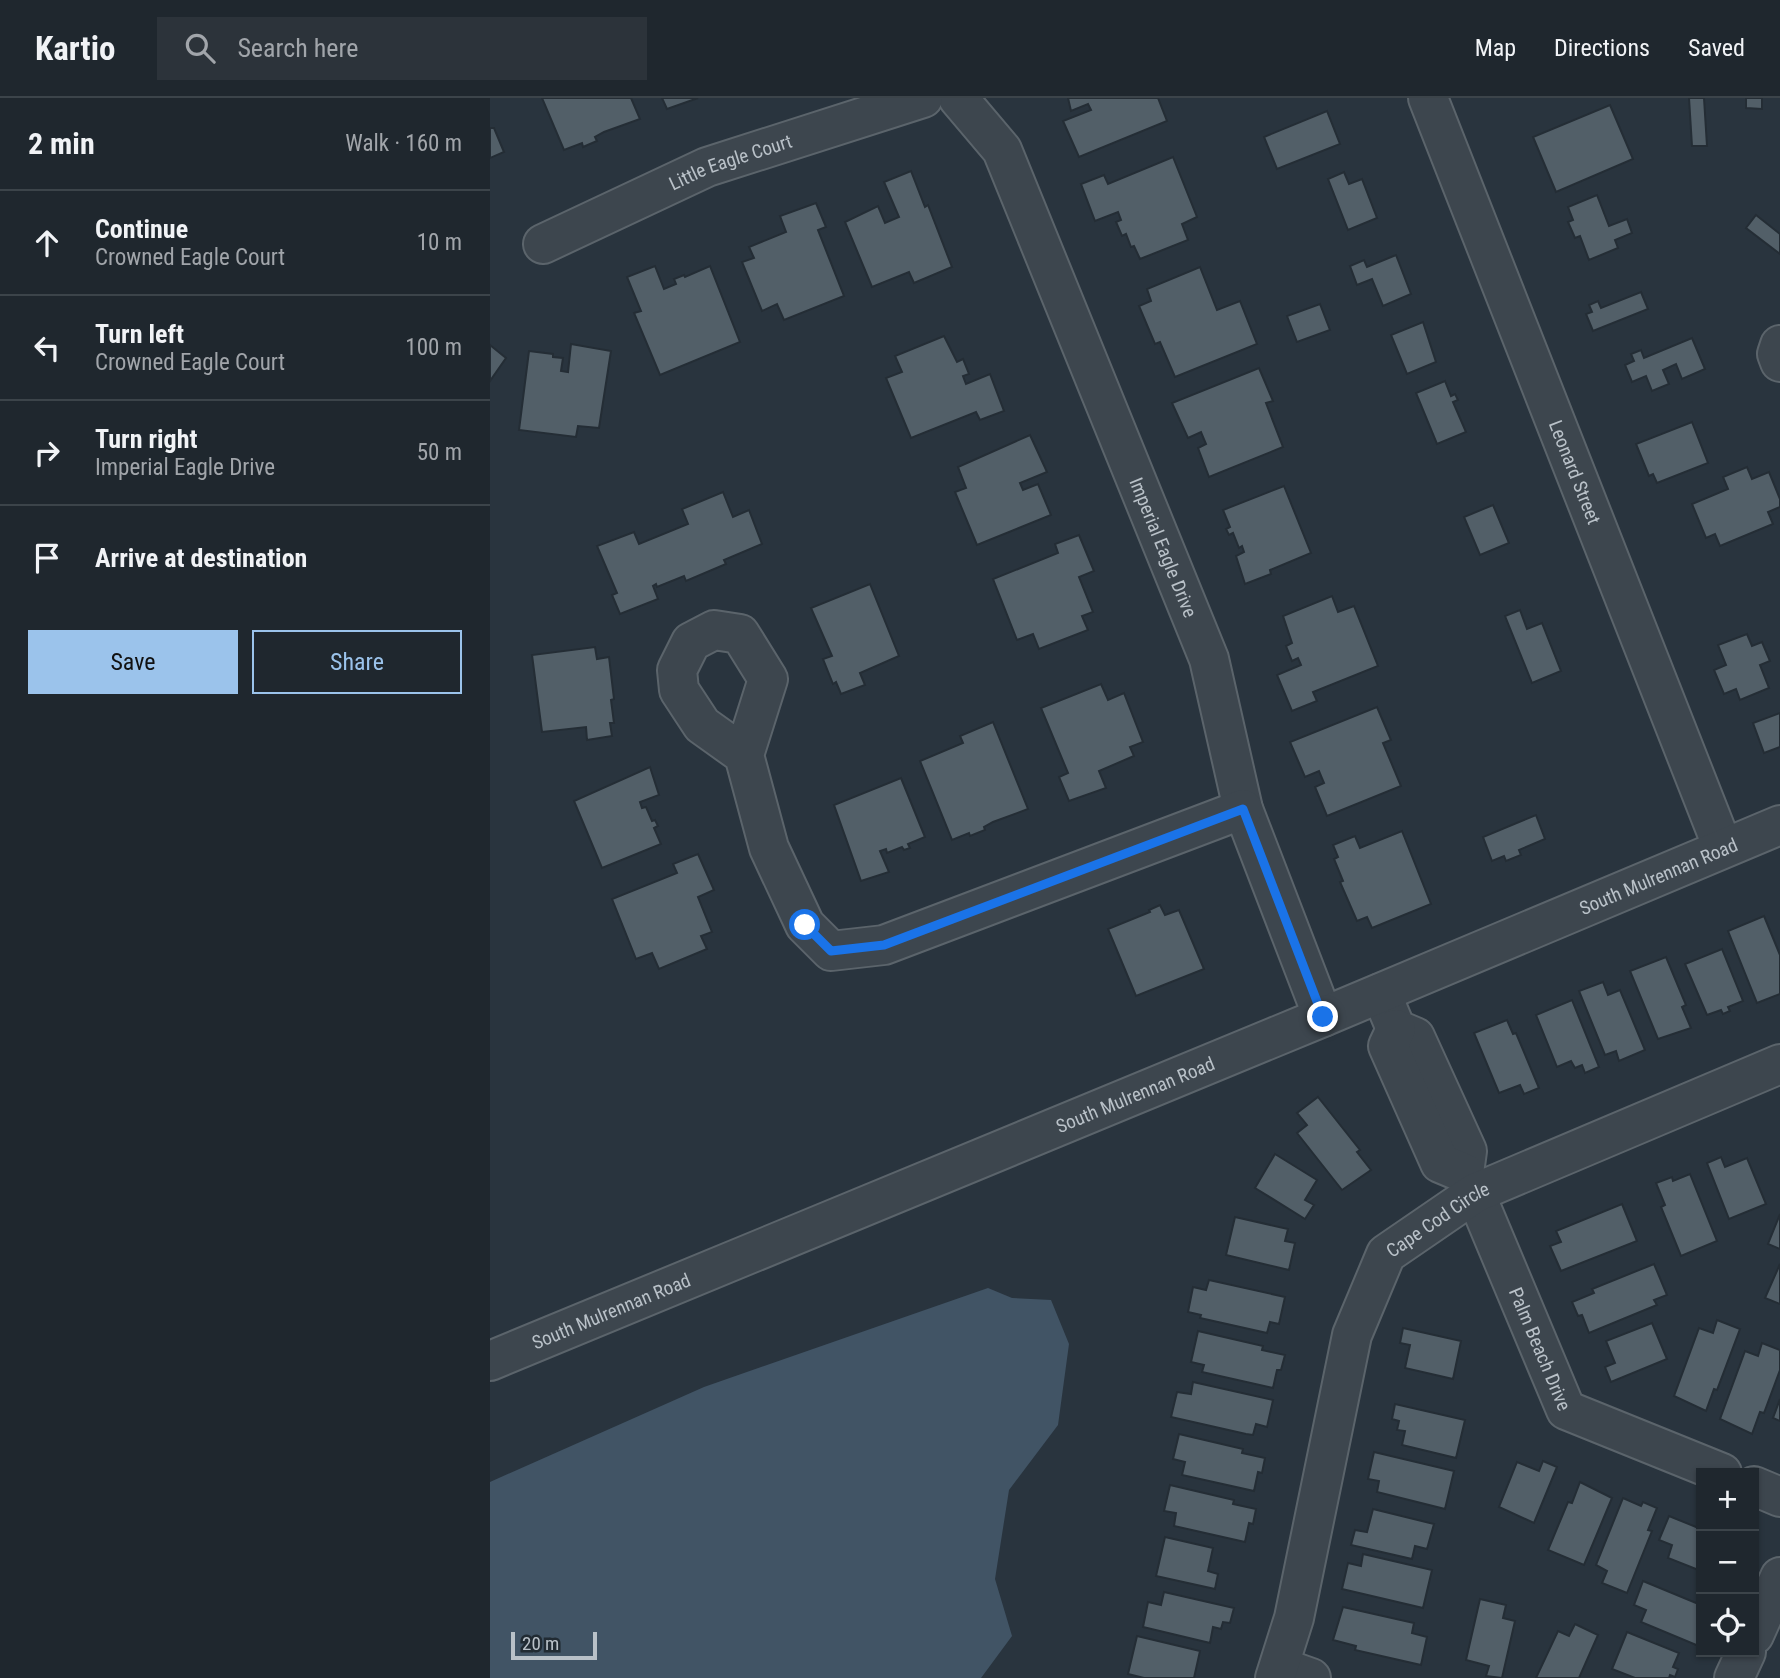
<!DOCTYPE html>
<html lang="en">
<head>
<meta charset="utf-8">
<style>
  :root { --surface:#1f272e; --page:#2c333a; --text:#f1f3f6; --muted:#a1a5aa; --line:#3c444a; --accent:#9bc3eb }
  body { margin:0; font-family:"Roboto Condensed",sans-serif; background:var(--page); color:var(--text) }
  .controls { position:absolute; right:21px; bottom:21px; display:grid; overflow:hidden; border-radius:0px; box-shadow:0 2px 5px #0004 }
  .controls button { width:63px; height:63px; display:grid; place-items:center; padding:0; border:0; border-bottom:2px solid var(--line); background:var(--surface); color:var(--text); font:35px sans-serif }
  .scale { position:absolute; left:21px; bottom:18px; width:86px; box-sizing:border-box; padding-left:7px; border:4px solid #b9c1c8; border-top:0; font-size:19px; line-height:24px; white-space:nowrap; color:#b9c1c8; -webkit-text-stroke:5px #212b33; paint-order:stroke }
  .stop { position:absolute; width:21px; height:21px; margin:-16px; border:5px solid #1a73e8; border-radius:50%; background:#fff }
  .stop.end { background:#1a73e8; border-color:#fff; box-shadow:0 2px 7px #0008 }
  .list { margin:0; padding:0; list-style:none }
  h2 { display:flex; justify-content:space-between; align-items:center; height:91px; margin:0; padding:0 28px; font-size:30px }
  h2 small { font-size:23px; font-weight:400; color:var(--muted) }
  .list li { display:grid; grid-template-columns:46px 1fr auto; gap:21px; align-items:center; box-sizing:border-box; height:105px; padding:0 28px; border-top:2px solid var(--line) }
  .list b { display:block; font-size:26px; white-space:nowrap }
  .list p { margin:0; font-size:23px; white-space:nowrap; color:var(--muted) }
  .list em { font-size:23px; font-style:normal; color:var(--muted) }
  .actions { display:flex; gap:14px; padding:21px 28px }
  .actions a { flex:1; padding:16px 0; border:2px solid var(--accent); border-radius:0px; text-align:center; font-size:24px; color:var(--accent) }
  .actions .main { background:var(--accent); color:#111 }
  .icon { flex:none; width:38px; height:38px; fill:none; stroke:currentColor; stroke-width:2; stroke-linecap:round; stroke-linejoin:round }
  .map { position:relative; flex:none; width:1290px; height:1580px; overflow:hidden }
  header { display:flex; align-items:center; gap:42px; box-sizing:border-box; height:98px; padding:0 35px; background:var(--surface); border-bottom:2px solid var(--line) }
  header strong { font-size:33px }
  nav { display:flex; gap:38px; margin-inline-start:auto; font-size:24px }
  .search { width:490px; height:63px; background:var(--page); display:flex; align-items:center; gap:18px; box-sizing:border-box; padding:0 24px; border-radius:0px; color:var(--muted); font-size:26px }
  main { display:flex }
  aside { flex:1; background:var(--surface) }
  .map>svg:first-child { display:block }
  .water { fill:#415465 }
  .building { fill:#525f68; stroke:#242d35; stroke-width:2 }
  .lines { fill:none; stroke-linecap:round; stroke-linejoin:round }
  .minor-casing { stroke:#5b646b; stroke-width:42 }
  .minor { stroke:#3d464e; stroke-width:38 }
  .route { stroke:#1a73e8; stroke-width:9 }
  .labels { text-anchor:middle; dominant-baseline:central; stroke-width:6; stroke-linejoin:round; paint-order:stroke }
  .street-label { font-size:19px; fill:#b9c1c8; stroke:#212b33 }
</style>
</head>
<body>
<header>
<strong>Kartio</strong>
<div class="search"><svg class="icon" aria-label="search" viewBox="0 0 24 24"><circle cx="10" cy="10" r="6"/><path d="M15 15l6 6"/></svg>Search here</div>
<nav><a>Map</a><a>Directions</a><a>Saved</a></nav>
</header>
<main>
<aside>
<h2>2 min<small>Walk · 160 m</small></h2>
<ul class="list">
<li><svg class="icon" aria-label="ahead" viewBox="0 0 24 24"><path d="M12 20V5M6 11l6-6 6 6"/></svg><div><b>Continue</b><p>Crowned Eagle Court</p></div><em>10 m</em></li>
<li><svg class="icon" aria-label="left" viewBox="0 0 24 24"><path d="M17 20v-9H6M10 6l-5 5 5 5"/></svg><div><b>Turn left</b><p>Crowned Eagle Court</p></div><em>100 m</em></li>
<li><svg class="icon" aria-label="right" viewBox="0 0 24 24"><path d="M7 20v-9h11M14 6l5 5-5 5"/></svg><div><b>Turn right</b><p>Imperial Eagle Drive</p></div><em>50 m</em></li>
<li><svg class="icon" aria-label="arrive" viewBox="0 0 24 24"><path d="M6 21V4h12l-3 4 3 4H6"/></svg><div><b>Arrive at destination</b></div></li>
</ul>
<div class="actions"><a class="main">Save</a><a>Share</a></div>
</aside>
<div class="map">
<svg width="1290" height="1580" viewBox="0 0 1290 1580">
  <rect width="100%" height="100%" fill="#29343e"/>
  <path class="water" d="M498,1190L522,1200L561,1202L579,1246L568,1327L519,1392L505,1481L522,1538L491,1580H0V1384L214,1289Z"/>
  <g class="building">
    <path d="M52,0H141L150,21L114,34L105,39L107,43L93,49L92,45L74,52Z"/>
    <path d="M172,0H208L177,11Z"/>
    <path d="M578,0H668L677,23L589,59L573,23L601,12L598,6L581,13Z"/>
    <path d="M1199,0H1214L1217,48H1202Z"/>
    <path d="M1256,0H1272V11L1256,10Z"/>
    <path d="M1120,7L1143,61L1066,94L1043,39Z"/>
    <path d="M837,13L850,46L787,71L774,39Z"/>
    <path d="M0,30H4L14,54L0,60Z"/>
    <path d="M683,59L707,119L692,126L698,142L650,161L644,148L641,149L636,136L632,138L626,124L631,122L628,114L605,123L591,86L614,77L618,86Z"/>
    <path d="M421,73L435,109L438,107L462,169L424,185L419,174L382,189L355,124L388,108L395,125L409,119L394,84Z"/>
    <path d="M854,74L859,86L872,81L887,120L858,132L838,81Z"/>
    <path d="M1107,97L1119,128L1137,121L1142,135L1125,142L1128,150L1099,162L1090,138L1085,140L1078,124L1083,122L1078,109Z"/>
    <path d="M326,105L336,129L328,132L354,198L294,222L287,206L272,213L252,164L264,160L259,149L296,134L290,118Z"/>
    <path d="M1266,117L1290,136V156L1256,130Z"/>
    <path d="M906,157L921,196L893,208L882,181L867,187L860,168L874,162L877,169Z"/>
    <path d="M165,168L174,191L186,186L184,181L194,177L195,179L220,168L250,244L170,277L144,215L151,213L137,179Z"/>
    <path d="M710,169L727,212L750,203L767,246L685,279L670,244L665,246L649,208L661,203L657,191Z"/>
    <path d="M1151,194L1158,211L1103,233L1096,216L1102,214L1099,207L1108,203L1111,210Z"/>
    <path d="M830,206L840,232L807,244L797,218Z"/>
    <path d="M933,224L946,264L917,276L901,237Z"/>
    <path d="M454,238L467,264L473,261L479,276L473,278L476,286L500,276L514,313L490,322L486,314L421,340L396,280L412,274L405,258Z"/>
    <path d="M1202,240L1215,271L1192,281L1186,266L1173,272L1179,286L1162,293L1156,278L1142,284L1135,267L1144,263L1141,256L1151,252L1154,260Z"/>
    <path d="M81,246L121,253L109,330L88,328L86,339L29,332L39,253L63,256V259L73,260L71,273L78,274Z"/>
    <path d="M0,247L16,260L0,283Z"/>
    <path d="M769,270L783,303L776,305L793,349L719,379L708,350L716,346L711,334L698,340L682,305Z"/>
    <path d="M955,283L961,298L965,296L968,302L963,304L976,334L947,346L926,295Z"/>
    <path d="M1202,324L1218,365L1167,385L1163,376L1159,378L1146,346Z"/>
    <path d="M540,337L557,374L530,385L533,392L548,386L561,417L487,447L465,394L476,390L468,369Z"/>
    <path d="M1257,369L1262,381L1279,374L1290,401V409L1278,414L1283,426L1230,448L1225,436L1216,440L1202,406L1238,391L1233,379Z"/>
    <path d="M794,388L821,455L780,472L781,476L755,486L746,458L754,454L752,448L749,450L743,435L739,437L736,431L740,429L733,412Z"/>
    <path d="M233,394L243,419L259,412L272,446L234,462L236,466L196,483L194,478L167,489L166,486L163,488L168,501L130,516L122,497L127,495L107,448L144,434L149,446L198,426L192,411Z"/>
    <path d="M1003,407L1019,445L990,457L974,419Z"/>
    <path d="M589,437L604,473L589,479L603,514L592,518L598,532L549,551L543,536L527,542L503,481L568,455L565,446Z"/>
    <path d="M380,486L409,558L370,575L375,587L351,596L346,584L343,586L333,561L342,558L321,510Z"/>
    <path d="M842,498L848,514L864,508L888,568L823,594L827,603L802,613L787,577L811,567L808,560L802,563L796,548L802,545L793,518Z"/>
    <path d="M1030,512L1037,531L1052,525L1071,573L1042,585L1015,518Z"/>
    <path d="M1257,536L1262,548L1272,544L1280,563L1270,567L1279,590L1250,602L1246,591L1234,596L1224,572L1236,567L1228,547Z"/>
    <path d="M105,549L107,561L119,559L124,601L121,602L124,625H120L122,638L97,642L96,629L52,634L42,557Z"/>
    <path d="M611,586L618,602L634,595L653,644L640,649L644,658L609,673L616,690L579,703L569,679L578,675L551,610Z"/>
    <path d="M887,609L901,642L893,645L911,688L837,718L825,689L834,685L829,673L815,679L800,644Z"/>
    <path d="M1290,615V649L1274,655L1263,625Z"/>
    <path d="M503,624L538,711L503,724L494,729L495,732L480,738L479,735L462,742L430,663L473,645L470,638Z"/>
    <path d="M160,669L169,697L150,704L152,710L156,709L162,723L165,722L168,728L164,730L171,746L112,770L84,703Z"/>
    <path d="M411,680L435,739L418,746L420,750L414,752L412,749L397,755L396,751L390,753L399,774L371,783L344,707Z"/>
    <path d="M1046,717L1055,741L1029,752L1031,757L1016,763L1014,758L1002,763L993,739Z"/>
    <path d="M912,733L941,806L882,830L877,819L867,823L850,784L853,783L844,761L848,759L843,747L865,738L870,750Z"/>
    <path d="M208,756L224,792L208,799L222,834L211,838L217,851L169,871L162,855L146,861L122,801L187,775L183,766Z"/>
    <path d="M670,807L675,817L689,812L714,871L646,898L618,831L660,814L659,812Z"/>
    <path d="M1274,818L1290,857V896L1267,905L1238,833Z"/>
    <path d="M1232,851L1253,903L1238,909L1240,913L1233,916L1231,912L1217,917L1195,866Z"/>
    <path d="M1176,859L1196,907L1192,909L1201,930L1168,941L1140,873Z"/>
    <path d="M1113,884L1118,897L1130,892L1155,952L1129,963L1126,953L1115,957L1089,893Z"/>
    <path d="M1082,902L1109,969L1095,975L1092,967L1085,970L1081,963L1067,969L1046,917Z"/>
    <path d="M1017,922L1023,936L1026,935L1049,990L1034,996L1030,987L1009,995L984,935Z"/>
    <path d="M828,999L870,1052L867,1054L881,1072L852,1092L807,1035L817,1027L807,1015Z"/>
    <path d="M785,1056L827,1082L815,1102L824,1107L815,1121L765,1090Z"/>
    <path d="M1231,1059L1235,1069L1257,1060L1276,1106L1239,1121L1217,1065Z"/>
    <path d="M1200,1076L1227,1143L1191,1158L1171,1109L1175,1107L1166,1085L1182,1079L1183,1083Z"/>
    <path d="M1132,1106L1147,1143L1071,1173L1060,1148L1071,1144L1066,1133Z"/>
    <path d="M1290,1116V1151L1278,1146Z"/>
    <path d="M745,1119L798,1131L795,1143L805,1145L799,1172L736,1157Z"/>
    <path d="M1164,1166L1177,1197L1164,1202L1167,1207L1099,1235L1092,1217L1088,1218L1082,1204L1104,1195L1102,1191Z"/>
    <path d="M1290,1166V1206L1275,1200Z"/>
    <path d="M719,1182L795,1199L789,1226L780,1224L777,1235L710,1220L711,1217L698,1214L703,1189L716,1192Z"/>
    <path d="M1227,1222L1250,1231L1227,1292L1224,1291L1216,1313L1184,1298L1209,1230L1223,1235Z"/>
    <path d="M1162,1225L1177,1261L1121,1284L1115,1269L1125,1265L1116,1243Z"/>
    <path d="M913,1230L971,1243L963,1281L915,1270L920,1247L910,1245Z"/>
    <path d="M708,1233L773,1248L772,1252L795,1257L791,1272H787L783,1290L712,1274L714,1267L701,1264Z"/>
    <path d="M1272,1245L1290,1252V1272L1274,1315L1270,1314L1262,1336L1230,1321L1255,1253L1268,1258Z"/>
    <path d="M703,1284L783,1302L777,1329L766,1326L763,1337L756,1336L681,1319L687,1294L701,1296Z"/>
    <path d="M1290,1301V1323L1283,1320Z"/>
    <path d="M905,1306L975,1322L966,1360L912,1347L915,1333L907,1332L909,1323L902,1321Z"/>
    <path d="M689,1336L753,1351L752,1355L775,1360L772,1375L768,1374L764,1393L692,1377L695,1364L683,1361Z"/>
    <path d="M884,1354L964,1373L955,1411L887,1394L889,1383L878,1381Z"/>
    <path d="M1053,1363L1067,1369L1044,1425L1009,1409L1027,1364L1049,1373Z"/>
    <path d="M1090,1384L1122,1400L1094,1467L1058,1452L1078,1404L1082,1405Z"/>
    <path d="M680,1387L744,1402L743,1406L766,1411L763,1426L759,1425L755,1444L684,1428L686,1415L674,1413Z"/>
    <path d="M1133,1400L1151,1408L1153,1404L1167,1410L1158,1432L1162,1433L1137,1495L1112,1485L1117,1473L1106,1467Z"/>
    <path d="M883,1411L944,1426L937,1451L925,1448L922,1461L861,1447L865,1432L877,1434Z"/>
    <path d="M1179,1418L1211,1431V1473L1178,1460L1182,1447L1169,1442Z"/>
    <path d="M675,1439L723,1450L718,1473L728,1476L725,1491L666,1478Z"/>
    <path d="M873,1456L942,1472L933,1510L852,1491L858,1465L871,1468Z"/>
    <path d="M1153,1483L1211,1507V1549L1151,1524L1156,1512L1144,1507Z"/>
    <path d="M674,1494L744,1510L740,1525L733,1524L731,1531L723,1529L720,1545L653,1529L658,1504L671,1507Z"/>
    <path d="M990,1501L1016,1507L1013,1520L1025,1523L1012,1580L996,1578L999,1568L976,1562Z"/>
    <path d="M853,1509L924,1525L922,1535L937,1539L931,1567L865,1552L866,1548L843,1542Z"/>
    <path d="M1085,1526L1108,1537L1089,1580H1046L1068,1533L1079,1538Z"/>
    <path d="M1137,1534L1189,1555L1183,1569L1188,1571L1185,1579L1180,1577L1179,1580H1145L1122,1571Z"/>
    <path d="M647,1538L710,1553L704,1580H654L638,1576Z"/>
  </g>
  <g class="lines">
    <defs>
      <g id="minor">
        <path id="s1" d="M468,0L512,52L719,561L753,711L833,919"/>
        <path id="s2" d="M938,0L1233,750"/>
        <path id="s3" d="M53,146L217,69L433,0"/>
        <path d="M1290,247L1287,256L1290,264"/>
        <path d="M254,657L212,627L189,592L187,572L201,544L224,532L250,536L278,581L254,657L279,750L315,827L341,853L394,847L753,711"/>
        <path id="s4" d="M891,895L906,931L925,939L977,1053L974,1075L985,1095L1076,1312L1232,1375"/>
        <path d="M906,931L898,948L950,1065L974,1075"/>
        <path id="s5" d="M0,1263L833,919L1290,727"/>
        <path d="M1264,1388L1290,1399"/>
        <path d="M1264,1537L1290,1479"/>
        <path d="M790,1569L821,1580"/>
        <path id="s6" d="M785,1580L804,1520L862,1237L896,1156L985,1095L1290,966"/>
        <path d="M1244,1580L1256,1554"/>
      </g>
    </defs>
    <use href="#minor" class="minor-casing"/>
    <use href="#minor" class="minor"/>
  </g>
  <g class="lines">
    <path class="route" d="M315,827L341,853L394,847L753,711L833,919"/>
  </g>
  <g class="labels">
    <g class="street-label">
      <text stroke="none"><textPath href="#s3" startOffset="205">Little Eagle Court</textPath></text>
      <text stroke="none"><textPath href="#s2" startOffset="402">Leonard Street</textPath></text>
      <text stroke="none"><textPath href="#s1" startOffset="497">Imperial Eagle Drive</textPath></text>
      <text stroke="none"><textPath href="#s5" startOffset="1265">South Mulrennan Road</textPath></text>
      <text stroke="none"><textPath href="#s5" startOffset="698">South Mulrennan Road</textPath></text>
      <text stroke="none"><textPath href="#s6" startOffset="502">Cape Cod Circle</textPath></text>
      <text stroke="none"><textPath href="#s5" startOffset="131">South Mulrennan Road</textPath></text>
      <text stroke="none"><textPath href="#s4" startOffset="399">Palm Beach Drive</textPath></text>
    </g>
  </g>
</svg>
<div class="controls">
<button>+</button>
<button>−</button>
<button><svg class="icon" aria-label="locate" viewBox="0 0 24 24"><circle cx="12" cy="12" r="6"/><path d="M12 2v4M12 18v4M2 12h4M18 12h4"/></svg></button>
</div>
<div class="scale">20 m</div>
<div class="stop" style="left:315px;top:827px"></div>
<div class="stop end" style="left:833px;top:919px"></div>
</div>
</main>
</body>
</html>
